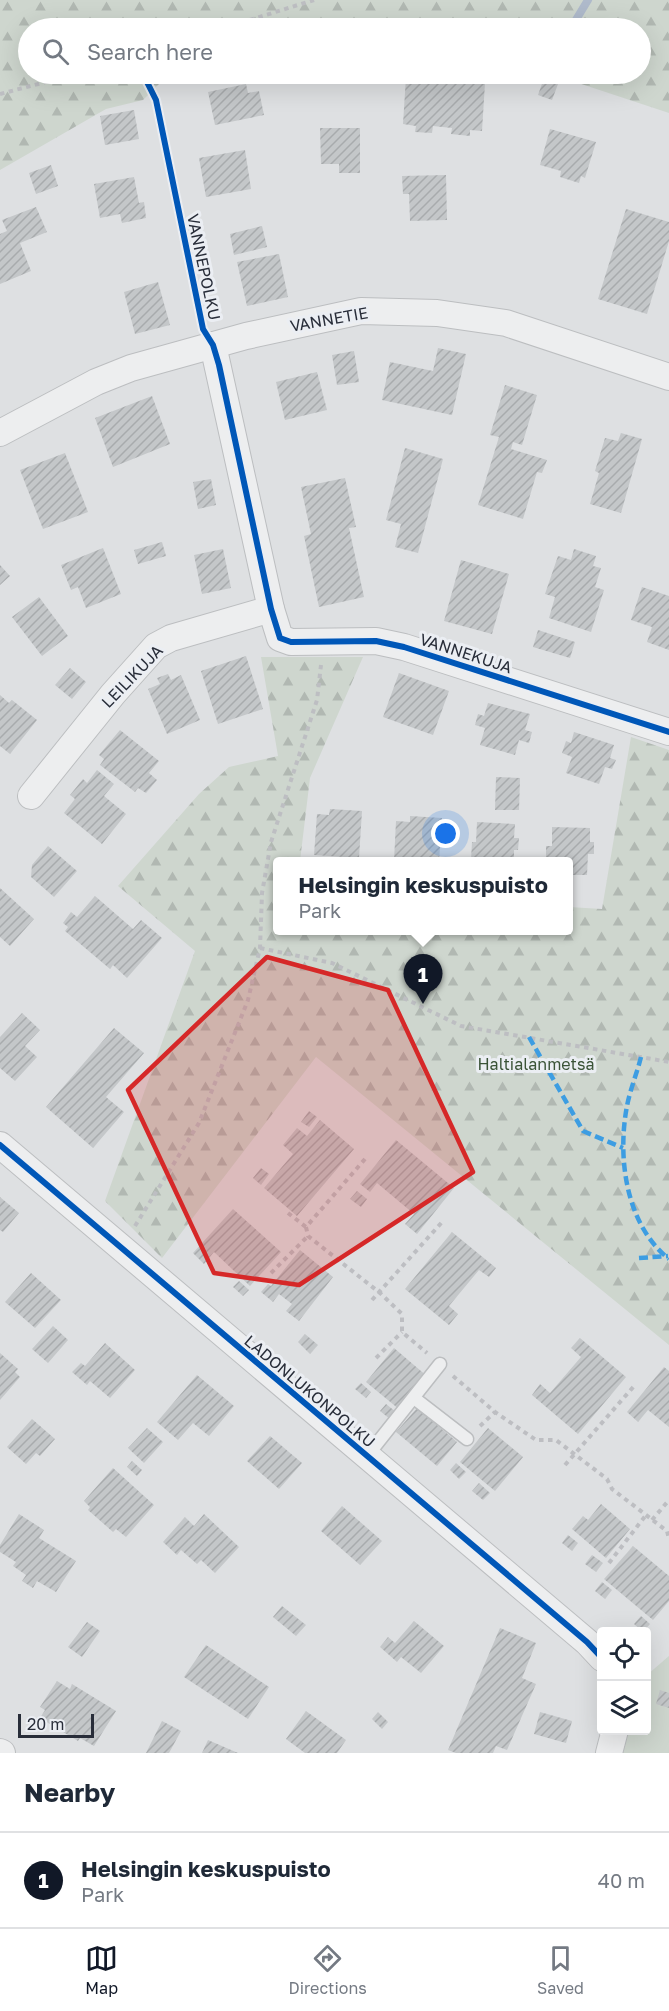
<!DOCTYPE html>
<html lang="en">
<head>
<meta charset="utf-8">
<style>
  :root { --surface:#fff; --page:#f6f6f7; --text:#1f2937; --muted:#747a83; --line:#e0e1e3; --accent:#111827 }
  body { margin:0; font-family:"Golos Text",sans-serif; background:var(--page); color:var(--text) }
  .controls { position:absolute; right:18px; bottom:18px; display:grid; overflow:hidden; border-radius:6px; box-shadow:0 6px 24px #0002 }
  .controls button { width:54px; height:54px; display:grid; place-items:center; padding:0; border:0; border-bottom:2px solid var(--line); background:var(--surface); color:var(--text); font:30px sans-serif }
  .scale { position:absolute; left:18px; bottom:15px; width:76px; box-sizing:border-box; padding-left:6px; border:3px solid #282d39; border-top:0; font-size:16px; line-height:21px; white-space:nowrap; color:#282d39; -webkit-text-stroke:4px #ebeef3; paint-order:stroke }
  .you { position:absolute; left:446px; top:834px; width:21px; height:21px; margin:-15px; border:4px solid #fff; border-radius:50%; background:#1a73e8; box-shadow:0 0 0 9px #1a73e833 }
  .badge { display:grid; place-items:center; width:39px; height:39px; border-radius:50%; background:var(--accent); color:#fff; font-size:20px; font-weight:700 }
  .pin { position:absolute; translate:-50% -50px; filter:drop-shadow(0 2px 3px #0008) }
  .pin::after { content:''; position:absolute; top:32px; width:21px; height:18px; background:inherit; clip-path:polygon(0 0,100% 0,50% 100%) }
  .popup { position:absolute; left:273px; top:857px; width:300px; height:78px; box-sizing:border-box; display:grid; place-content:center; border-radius:6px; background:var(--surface); filter:drop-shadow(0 2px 4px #0005); font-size:20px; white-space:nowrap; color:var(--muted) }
  .popup b { font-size:22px; color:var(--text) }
  .popup::after { content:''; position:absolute; left:50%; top:100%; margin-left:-12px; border:12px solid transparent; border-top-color:var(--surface) }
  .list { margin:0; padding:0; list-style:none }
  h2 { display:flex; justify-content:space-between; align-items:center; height:78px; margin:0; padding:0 24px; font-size:26px }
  h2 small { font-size:20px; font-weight:400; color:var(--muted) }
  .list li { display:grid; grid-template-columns:39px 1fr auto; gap:18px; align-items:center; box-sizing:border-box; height:96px; padding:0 24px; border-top:2px solid var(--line) }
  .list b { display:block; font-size:22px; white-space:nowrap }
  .list p { margin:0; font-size:20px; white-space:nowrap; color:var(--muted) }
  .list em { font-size:20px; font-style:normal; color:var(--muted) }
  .icon { flex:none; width:33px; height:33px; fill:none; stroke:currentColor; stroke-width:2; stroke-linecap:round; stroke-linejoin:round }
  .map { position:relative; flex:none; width:669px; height:1753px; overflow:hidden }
  .search { position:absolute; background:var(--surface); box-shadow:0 6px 24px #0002; left:18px; right:18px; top:18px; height:66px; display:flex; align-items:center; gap:15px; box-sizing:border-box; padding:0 21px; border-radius:33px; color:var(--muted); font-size:22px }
  .sheet { height:174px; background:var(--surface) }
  nav { display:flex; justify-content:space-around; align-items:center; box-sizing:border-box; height:84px; border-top:2px solid var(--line); background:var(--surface); font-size:16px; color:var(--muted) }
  nav a { display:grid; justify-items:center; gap:3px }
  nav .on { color:var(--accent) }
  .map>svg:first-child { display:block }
  .green { fill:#ced6ce }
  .forest { fill:url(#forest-firs) }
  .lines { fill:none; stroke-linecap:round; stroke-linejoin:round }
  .stream { stroke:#afbacb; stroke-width:8 }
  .building { fill:url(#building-hatch) }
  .service-casing { stroke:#bcbec0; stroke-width:15 }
  .minor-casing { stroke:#bcbec0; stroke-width:28 }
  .path { stroke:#bdbec2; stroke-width:4; stroke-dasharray:4.5 4.5; stroke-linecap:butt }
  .service { stroke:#edeeef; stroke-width:12 }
  .minor { stroke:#edeeef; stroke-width:26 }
  .quiet { stroke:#3d9de2; stroke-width:4.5; stroke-dasharray:9 4.5; stroke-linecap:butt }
  .cycleway-casing { stroke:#ebeef3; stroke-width:10 }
  .cycleway { stroke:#0057b8; stroke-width:6 }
  .marked { fill:#d62828; fill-opacity:0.2; stroke:#d62828; stroke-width:4.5; stroke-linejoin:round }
  .labels { text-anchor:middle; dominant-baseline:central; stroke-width:6; stroke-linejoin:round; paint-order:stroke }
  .street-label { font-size:16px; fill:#282d39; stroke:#ebeef3 }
  .park-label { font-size:16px; fill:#3a5337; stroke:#ebeef3 }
</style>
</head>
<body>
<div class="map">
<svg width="669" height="1753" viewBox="0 0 669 1753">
  <defs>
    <pattern id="forest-firs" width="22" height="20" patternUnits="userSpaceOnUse" patternTransform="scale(1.5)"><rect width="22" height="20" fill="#ced6ce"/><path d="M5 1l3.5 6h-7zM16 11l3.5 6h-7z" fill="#b1b8b2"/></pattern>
    <pattern id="building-hatch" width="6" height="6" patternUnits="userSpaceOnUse" patternTransform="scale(1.5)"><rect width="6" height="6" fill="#c4c7c9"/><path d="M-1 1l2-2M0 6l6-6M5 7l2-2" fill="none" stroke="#a8abad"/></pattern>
  </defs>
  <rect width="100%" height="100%" fill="#dee0e2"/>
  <path class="green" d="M669,1656V1753H609L615,1731L646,1730L647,1675Z"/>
  <g class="forest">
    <path d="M0,0H669V113L551,74H640V28H28V74H179L168,75L143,100L106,109L0,170Z"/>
    <path d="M261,657H363L310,778L300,861L278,862V930H568L569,907L602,909L631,737L669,750V1345L316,1057L162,1258L105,1201L195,951L118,886L199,794L229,767L278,756Z"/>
  </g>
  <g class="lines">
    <path class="stream" d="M571,28L588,0"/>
  </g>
  <g class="building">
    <path d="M406,77L485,83L482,131L470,130V136L451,134L452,128L433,126L432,133L415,132L416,126L403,124Z"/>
    <path d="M544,78L558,84L552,100L538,95Z"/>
    <path d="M246,84L248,93L259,91L264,115L215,125L208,92Z"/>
    <path d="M134,110L139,139L105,145L100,116Z"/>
    <path d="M320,128H360V173H339V164H321Z"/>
    <path d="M550,129L596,142L585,178L581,176L579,183L560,177L561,171L540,165Z"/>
    <path d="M245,150L251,189L206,197L199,158Z"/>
    <path d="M51,165L58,186L36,194L29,173Z"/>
    <path d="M446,175L447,220L410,221L409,194H403L402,176Z"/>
    <path d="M134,177L139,203L144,202L146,218L122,223L120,214L100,218L94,184Z"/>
    <path d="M36,207L47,232L20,243L31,271L0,284V234L7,231L2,220Z"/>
    <path d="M626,209L669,222V241L647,314L598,299Z"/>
    <path d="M262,226L267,247L234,255L230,234Z"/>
    <path d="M279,254L288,297L247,306L237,262Z"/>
    <path d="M158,282L170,325L135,334L124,292Z"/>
    <path d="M438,348L466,354L452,415L382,400L390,362L433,371Z"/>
    <path d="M354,351L359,382L337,385L332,355Z"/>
    <path d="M317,372L327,410L285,420L276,382Z"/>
    <path d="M505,385L537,395L522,445L513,442L511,449L547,460L542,473L537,472L523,519L478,505L499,437L490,435Z"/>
    <path d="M152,396L170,444L113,467L95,418Z"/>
    <path d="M621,433L642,439L621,513L590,504L599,473L595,471L605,438L618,441Z"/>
    <path d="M405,448L443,459L418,553L395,547L401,524L386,520Z"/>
    <path d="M65,453L88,512L43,529L20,470Z"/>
    <path d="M345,478L356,527L349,528L364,597L319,607L304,536L311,534L301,487Z"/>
    <path d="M211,479L216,505L198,509L193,482Z"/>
    <path d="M162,542L166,556L138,564L134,550Z"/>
    <path d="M103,548L121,594L86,608L78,587L71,590L61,565Z"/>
    <path d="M223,549L231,588L202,594L194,555Z"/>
    <path d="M574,549L596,556L593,566L601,568L595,587L604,590L591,632L549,618L555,597L545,594L558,556L571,560Z"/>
    <path d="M461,560L509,574L492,634L444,621Z"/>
    <path d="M0,565L10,576L0,585Z"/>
    <path d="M642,587L669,596V650L647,642L652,627L631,620Z"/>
    <path d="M39,597L68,636L42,656L12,617Z"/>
    <path d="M538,630L575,642L570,658L533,647Z"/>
    <path d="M246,656L263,709L218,724L201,671Z"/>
    <path d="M70,668L86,682L72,699L55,685Z"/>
    <path d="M399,673L449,691L433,735L383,717Z"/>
    <path d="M168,674L171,680L181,675L200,720L167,734L148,689L160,684L157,678Z"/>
    <path d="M0,695L9,703L12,700L37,720L10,754L0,746Z"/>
    <path d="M488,703L530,714L525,730L532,732L529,743L519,740L515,755L480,745L485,728L475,725L478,714L484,716Z"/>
    <path d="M120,730L159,761L149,773L157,780L146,793L138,788L135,792L100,765L104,759L99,755Z"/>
    <path d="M574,732L614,745L610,758L616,760L612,769L605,767L599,784L566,773L572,757L562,753L566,741L571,743Z"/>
    <path d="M97,770L114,784L104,796L126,814L102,844L64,813L75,799L70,795L83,779L87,783Z"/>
    <path d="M496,777L520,778L519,810H495Z"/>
    <path d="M330,809L362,811L359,858L314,855L317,814L329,815Z"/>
    <path d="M410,816L442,818L439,862L394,861L396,821L410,822Z"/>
    <path d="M477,822L515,824L514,838H519L518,850H514V862L471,860L472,842H476Z"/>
    <path d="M552,827L590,828V842H594V854H588L587,875H568V862H546V846H552Z"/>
    <path d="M48,846L77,871L54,897L31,877L32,865Z"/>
    <path d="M0,888L34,919L10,946L0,937Z"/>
    <path d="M95,896L133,929L141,920L162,938L127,978L113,965L110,969L65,931L68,927L63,923L71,912L77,917Z"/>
    <path d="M22,1013L40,1030L25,1046L37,1057L15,1081L0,1068V1037Z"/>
    <path d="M114,1028L144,1053L106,1097L124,1112L93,1148L46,1107Z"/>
    <path d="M309,1111L317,1117L309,1127L301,1122Z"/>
    <path d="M320,1120L354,1149L297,1216L264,1188L293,1154L283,1145L297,1128L307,1136Z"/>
    <path d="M396,1140L454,1188L417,1234L405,1224L414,1214L377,1183L370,1192L360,1184Z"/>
    <path d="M261,1168L269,1174L261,1185L253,1178Z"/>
    <path d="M357,1191L367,1199L361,1207L350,1199Z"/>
    <path d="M0,1197L19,1213L3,1232L0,1230Z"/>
    <path d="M233,1209L281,1252L250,1286L214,1252L204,1264L193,1253Z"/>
    <path d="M452,1232L496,1268L489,1277L479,1270L449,1306L458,1314L449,1325L405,1289Z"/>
    <path d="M300,1250L333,1277L299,1321L286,1311L292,1304L279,1294L273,1302L261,1292L268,1284L271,1286Z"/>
    <path d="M31,1273L61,1300L35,1328L5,1302Z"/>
    <path d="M239,1281L249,1290L243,1296L233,1287Z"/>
    <path d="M53,1326L68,1340L48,1363L32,1349Z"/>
    <path d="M305,1334L318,1345L310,1354L298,1342Z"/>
    <path d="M580,1338L626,1377L578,1434L532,1395L540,1384L550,1393L581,1357L571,1348Z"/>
    <path d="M105,1343L135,1370L110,1398L90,1381L87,1385L72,1372L81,1363L85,1366Z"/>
    <path d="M394,1348L428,1377L400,1410L366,1382Z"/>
    <path d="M0,1353L18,1369L15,1372L20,1377L0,1400Z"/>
    <path d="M664,1367L669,1371V1427L648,1410L638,1422L627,1412Z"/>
    <path d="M197,1375L234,1406L209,1436L193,1423L178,1440L157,1422Z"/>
    <path d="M361,1383L371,1392L366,1398L355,1389Z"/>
    <path d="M386,1404L396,1412L390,1419L380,1411Z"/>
    <path d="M417,1408L457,1442L437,1466L396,1432Z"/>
    <path d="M32,1419L55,1439L40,1456L36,1453L26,1464L7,1447Z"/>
    <path d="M147,1428L163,1442L144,1463L128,1448Z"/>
    <path d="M488,1428L523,1457L495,1491L460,1462Z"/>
    <path d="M270,1436L302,1463L279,1489L247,1461Z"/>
    <path d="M132,1461L142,1470L137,1476L127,1467Z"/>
    <path d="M456,1463L466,1472L459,1479L450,1470Z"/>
    <path d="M113,1468L154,1505L126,1537L116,1529L113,1532L88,1510L90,1507L84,1501Z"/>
    <path d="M479,1483L490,1493L483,1500L472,1491Z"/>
    <path d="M601,1504L630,1529L606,1558L572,1529L583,1516L588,1520Z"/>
    <path d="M342,1506L382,1541L360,1565L321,1531Z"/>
    <path d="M19,1514L44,1530L39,1538L76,1561L56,1592L37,1581L33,1588L22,1581L26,1575L13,1566L16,1562L0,1552V1545Z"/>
    <path d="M204,1514L239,1547L215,1573L201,1560L197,1564L181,1550L177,1555L163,1542L185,1517L194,1526Z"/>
    <path d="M568,1535L578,1543L572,1551L562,1543Z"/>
    <path d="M633,1546L669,1576V1601L653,1620L604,1579Z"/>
    <path d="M592,1555L603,1563L596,1572L585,1564Z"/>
    <path d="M602,1582L612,1590L605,1599L595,1591Z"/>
    <path d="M282,1606L306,1625L296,1636L273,1617Z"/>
    <path d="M641,1616L650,1624L643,1632L634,1624Z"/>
    <path d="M414,1621L444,1646L421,1673L401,1657L397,1662L380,1647L388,1637L395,1643Z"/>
    <path d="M87,1622L100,1631L82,1657L68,1647Z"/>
    <path d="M500,1628L536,1643L522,1678L536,1684L507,1750L496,1746L493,1753H456L448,1750Z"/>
    <path d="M206,1645L269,1687L248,1719L184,1677Z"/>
    <path d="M57,1681L70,1689L72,1684L116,1711L94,1746L80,1738L78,1741L40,1718L45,1710L40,1707Z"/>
    <path d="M660,1690L669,1693V1708L656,1704Z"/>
    <path d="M306,1711L346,1740L337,1753H305L286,1739Z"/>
    <path d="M378,1712L388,1722L382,1729L372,1719Z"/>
    <path d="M540,1712L572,1721L566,1743L534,1734Z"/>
    <path d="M162,1721L181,1731L169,1753H146Z"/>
    <path d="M208,1740L238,1753H202Z"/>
  </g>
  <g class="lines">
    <defs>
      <g id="service">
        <path d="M414,1398L467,1439"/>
        <path d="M367,1456L440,1364"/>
      </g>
      <g id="minor">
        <path d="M213,345L271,609L280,638L291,642L376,641L404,647L669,732"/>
        <path d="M0,433L96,382L131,368L246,336L361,311L437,313L506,323L669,377"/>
        <path d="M31,796L113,694L156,646L171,638L271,609"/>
        <path d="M0,1145L587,1642L602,1658"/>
        <path d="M0,1752L2,1753"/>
        <path d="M609,1753L615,1730"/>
      </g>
    </defs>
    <use href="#service" class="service-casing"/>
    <use href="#minor" class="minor-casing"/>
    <g class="path">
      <path d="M224,28L314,0"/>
      <path d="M0,94L76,74"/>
      <path d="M260,948L332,963L461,1026L669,1062"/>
      <path d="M365,1159L306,1227L308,1236L380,1293L402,1314V1332L427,1353"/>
      <path d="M288,1213L306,1227"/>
      <path d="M135,1226L199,1123L248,1000L260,948L262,893L271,842L317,700L321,665"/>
      <path d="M271,1273L308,1236"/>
      <path d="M372,1300L443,1221"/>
      <path d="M376,1358L402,1332"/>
      <path d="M453,1376L495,1412L536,1440H556L607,1479L612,1489L667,1531L669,1539"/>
      <path d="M480,1426L495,1412"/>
      <path d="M565,1465L635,1385"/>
      <path d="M652,1520L669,1500"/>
      <path d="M609,1563L646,1515"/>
    </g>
    <use href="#service" class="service"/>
    <use href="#minor" class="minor"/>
    <g class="quiet">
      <path d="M529,1037L583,1131L623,1148"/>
      <path d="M641,1057C637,1073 630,1090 627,1106C617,1158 626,1225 669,1259"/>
      <path d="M639,1258L668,1256"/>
    </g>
    <defs>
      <g id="cycleway">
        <path d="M140,74L146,80L156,100L203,329L213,345L219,365L271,609L280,638L291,642L376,641L404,647L669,732"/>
        <path d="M0,1145L587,1642L602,1658"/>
      </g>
    </defs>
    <use href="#cycleway" class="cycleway-casing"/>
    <use href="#cycleway" class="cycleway"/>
  </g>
  <path class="marked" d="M267,957L388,990L473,1172L299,1285L214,1273L128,1090Z"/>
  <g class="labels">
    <g class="street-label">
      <text transform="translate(204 267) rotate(78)">VANNEPOLKU</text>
      <text transform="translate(329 319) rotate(-10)">VANNETIE</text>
      <text transform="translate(466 653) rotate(18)">VANNEKUJA</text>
      <text transform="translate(132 676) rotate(-46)">LEILIKUJA</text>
      <text transform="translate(310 1391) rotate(40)">LADONLUKONPOLKU</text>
    </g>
    <g class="park-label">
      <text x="536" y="1064">Haltialanmetsä</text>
    </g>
  </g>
</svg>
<div class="controls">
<button><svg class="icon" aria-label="locate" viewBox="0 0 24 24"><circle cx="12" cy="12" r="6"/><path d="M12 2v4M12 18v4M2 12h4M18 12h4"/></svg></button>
<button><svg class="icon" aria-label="layers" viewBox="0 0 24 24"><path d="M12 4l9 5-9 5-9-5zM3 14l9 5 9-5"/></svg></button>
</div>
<div class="scale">20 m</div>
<div class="you"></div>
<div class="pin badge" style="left:423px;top:1004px">1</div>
<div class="popup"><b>Helsingin keskuspuisto</b>Park</div>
<div class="search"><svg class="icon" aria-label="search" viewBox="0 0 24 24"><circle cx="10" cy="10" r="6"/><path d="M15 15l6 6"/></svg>Search here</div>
</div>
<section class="sheet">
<h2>Nearby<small></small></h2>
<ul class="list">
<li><span class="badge">1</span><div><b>Helsingin keskuspuisto</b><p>Park</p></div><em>40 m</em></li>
</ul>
</section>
<nav>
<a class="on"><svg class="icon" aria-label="map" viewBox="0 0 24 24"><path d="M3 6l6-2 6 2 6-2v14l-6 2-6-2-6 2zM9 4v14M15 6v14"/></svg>Map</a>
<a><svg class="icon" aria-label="directions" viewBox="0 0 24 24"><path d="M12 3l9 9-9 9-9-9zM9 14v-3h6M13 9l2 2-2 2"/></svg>Directions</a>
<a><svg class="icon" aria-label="saved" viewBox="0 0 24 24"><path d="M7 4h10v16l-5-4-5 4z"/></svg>Saved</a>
</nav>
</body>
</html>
